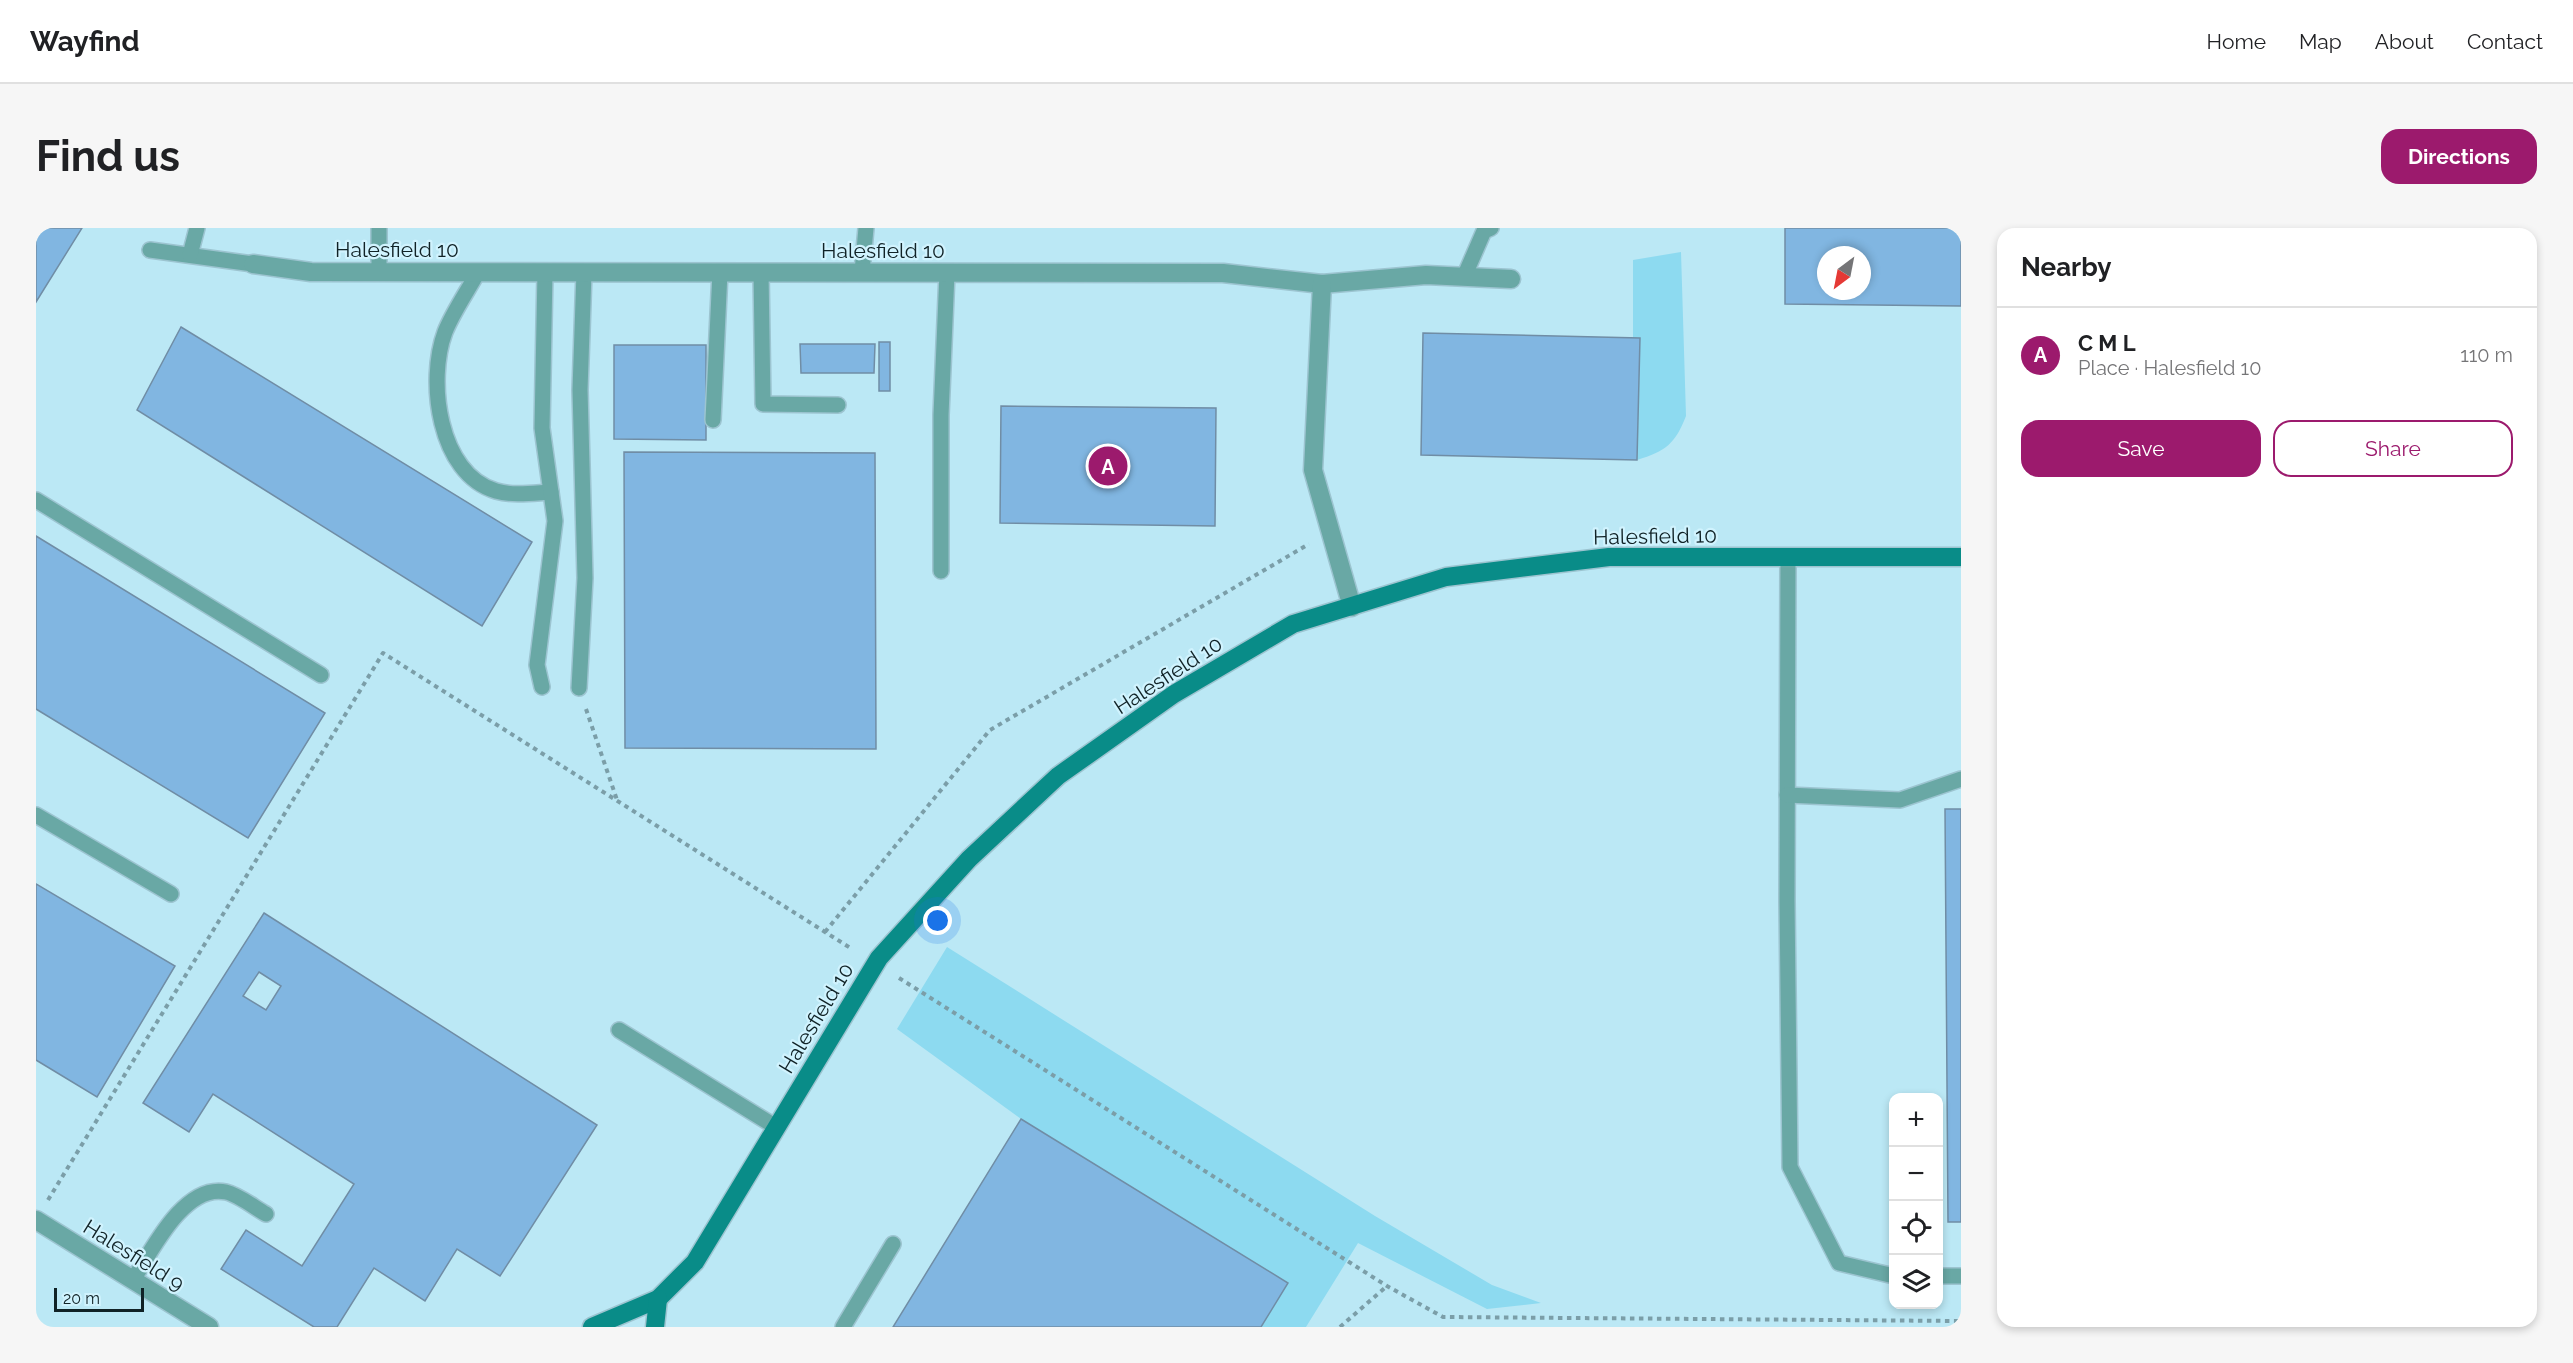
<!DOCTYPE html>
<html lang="en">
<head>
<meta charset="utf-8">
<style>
  :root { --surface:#fff; --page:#f6f6f6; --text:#202124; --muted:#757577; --line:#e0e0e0; --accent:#9c1a6d }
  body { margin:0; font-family:Raleway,sans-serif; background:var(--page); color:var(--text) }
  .controls { position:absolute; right:18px; bottom:18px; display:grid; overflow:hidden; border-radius:12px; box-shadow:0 3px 9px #0003 }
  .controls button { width:54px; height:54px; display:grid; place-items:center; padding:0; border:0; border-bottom:2px solid var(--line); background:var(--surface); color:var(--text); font:30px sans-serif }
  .compass { position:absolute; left:1781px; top:18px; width:54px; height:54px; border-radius:50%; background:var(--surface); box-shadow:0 3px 9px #0003; rotate:212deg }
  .scale { position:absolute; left:18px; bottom:15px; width:90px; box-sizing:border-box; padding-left:6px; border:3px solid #102226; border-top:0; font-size:16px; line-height:21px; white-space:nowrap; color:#102226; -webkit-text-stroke:4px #d0f3fe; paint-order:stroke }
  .you { position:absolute; left:902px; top:693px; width:21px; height:21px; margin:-15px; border:4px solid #fff; border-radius:50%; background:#1a73e8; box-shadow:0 0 0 9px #1a73e833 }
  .badge { display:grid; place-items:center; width:39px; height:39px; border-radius:50%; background:var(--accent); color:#fff; font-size:20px; font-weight:700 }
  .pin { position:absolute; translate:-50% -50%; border:3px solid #fff; box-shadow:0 2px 6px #0006 }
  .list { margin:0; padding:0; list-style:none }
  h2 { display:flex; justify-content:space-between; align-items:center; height:78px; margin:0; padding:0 24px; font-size:26px }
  h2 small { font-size:20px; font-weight:400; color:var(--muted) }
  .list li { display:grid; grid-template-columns:39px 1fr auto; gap:18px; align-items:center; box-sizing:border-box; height:96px; padding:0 24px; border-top:2px solid var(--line) }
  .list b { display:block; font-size:22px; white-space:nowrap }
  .list p { margin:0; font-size:20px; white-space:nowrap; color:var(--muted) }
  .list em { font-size:20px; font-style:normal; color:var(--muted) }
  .actions { display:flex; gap:12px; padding:18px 24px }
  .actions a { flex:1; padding:14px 0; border:2px solid var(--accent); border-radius:18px; text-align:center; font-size:21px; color:var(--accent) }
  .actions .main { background:var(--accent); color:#fff }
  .icon { flex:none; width:33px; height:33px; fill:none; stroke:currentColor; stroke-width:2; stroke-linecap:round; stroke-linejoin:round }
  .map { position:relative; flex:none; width:1925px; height:1099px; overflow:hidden; border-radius:18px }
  header { display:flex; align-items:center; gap:36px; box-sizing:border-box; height:84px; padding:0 30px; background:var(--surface); border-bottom:2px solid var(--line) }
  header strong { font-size:28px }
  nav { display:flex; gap:33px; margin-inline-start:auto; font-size:21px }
  .intro { display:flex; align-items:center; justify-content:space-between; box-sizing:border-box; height:144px; padding:0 36px }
  h1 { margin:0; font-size:42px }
  .button { padding:15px 27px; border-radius:18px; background:var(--accent); color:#fff; font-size:21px; font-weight:700 }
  main { display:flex; gap:36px; padding:0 36px }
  aside { flex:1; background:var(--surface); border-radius:18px; box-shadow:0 3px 9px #0003 }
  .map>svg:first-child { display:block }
  .green { fill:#8ddaf0 }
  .building { fill:#81b6e1; stroke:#708da5; stroke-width:1.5; fill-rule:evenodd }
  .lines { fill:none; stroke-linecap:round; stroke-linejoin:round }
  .lane-casing { stroke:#9cc4d0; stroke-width:18 }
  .street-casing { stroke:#9cc4d0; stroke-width:21 }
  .secondary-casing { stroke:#9cc4d0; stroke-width:21 }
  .path { stroke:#7b9ea8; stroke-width:4; stroke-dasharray:4.5 4.5; stroke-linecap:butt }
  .lane { stroke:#69a8a5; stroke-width:15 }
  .street { stroke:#69a8a5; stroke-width:18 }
  .secondary { stroke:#098c88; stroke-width:18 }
  .labels { text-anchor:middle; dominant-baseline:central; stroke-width:4.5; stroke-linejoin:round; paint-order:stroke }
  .street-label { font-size:21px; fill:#102226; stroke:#d0f3fe }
</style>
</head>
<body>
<header>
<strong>Wayfind</strong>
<nav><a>Home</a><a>Map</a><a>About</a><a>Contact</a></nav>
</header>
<div class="intro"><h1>Find us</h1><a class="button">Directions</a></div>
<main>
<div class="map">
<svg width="1925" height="1099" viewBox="0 0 1925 1099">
  <rect width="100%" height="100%" fill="#bbe8f5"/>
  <g class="green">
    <path d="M1645,24L1650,188C1639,216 1630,223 1601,232L1604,111L1597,110V32Z"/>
    <path d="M911,719L1339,988L1456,1057L1505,1075L1451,1081L1322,1015L1270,1099H1225L1251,1055L985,891L861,801Z"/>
  </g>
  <g class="building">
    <path d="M0,0H46L0,74Z"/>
    <path d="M1749,0H1925V78L1749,76ZM1790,27H1826V63H1790Z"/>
    <path d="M145,99L496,314L446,398L101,182Z"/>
    <path d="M1387,105L1604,110L1601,232L1385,227Z"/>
    <rect x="843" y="114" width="11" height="49"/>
    <path d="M764,116H839L838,145H765Z"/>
    <path d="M578,117H670V212L578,211Z"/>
    <path d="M965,178L1180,180L1179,298L964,295Z"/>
    <path d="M588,224L839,225L840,521L589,520Z"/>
    <path d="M0,308L289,485L212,610L0,481Z"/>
    <path d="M1909,581H1925V994H1912Z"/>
    <path d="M0,656L139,738L61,869L0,832Z"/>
    <path d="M228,685L561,897L464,1048L421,1021L389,1073L338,1040L301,1099H278L185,1041L210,1002L266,1038L318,956L177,866L153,904L107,875ZM223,744L245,758L230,782L207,768Z"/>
    <path d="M985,891L1252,1055L1225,1099H857Z"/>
  </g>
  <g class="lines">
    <defs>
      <g id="lane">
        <path d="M114,22L217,36"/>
        <path d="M154,27L161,0"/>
        <path d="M343,44V0"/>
        <path d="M442,44C431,64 417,84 409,104C391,152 402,246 460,263C478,268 497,265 515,264"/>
        <path d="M725,44L727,176L802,177"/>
        <path d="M826,44L830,0"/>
        <path d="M1428,49L1448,3L1455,0"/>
        <path d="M677,192L684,44"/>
        <path d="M0,272L285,447"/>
        <path d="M1752,329L1751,673L1754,939L1803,1035L1858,1048"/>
        <path d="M905,343V187L911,45"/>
        <path d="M506,459L501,437L519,293L506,200L509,44"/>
        <path d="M543,460L549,350L544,162L548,44"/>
        <path d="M1751,567L1864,572L1925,551"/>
        <path d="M0,587L135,666"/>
        <path d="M583,802L740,899"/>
        <path d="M1902,1048H1925"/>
        <path d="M97,1052C115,1024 148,955 190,964C203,967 219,980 230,986"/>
        <path d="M807,1099L857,1016"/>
      </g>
      <g id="street">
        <path d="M217,36L275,44L1187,45L1286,56L1390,47L1475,51"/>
        <path d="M1286,56L1277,242L1316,379"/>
        <path d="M0,992L173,1099"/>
      </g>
      <g id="secondary">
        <path d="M556,1099L622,1071L659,1034L843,730L933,631L1022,548L1138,466L1257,396L1410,349L1573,329H1925"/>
        <path d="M619,1099L622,1071"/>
      </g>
    </defs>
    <use href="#lane" class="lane-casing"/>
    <use href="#street" class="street-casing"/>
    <use href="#secondary" class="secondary-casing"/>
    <g class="path">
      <path d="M550,481L581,572"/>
      <path d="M789,704L954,502L1273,316"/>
      <path d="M863,750L1351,1058L1407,1089L1925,1093"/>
      <path d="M12,972L347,425L816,721"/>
      <path d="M1304,1099L1351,1058"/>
    </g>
    <use href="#lane" class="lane"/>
    <use href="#street" class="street"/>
    <use href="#secondary" class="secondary"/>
  </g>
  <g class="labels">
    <g class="street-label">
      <text x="361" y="21">Halesfield 10</text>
      <text x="847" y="22">Halesfield 10</text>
      <text transform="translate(1619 308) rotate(-1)">Halesfield 10</text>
      <text transform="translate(1132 447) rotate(-33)">Halesfield 10</text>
      <text transform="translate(780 790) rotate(-59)">Halesfield 10</text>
      <text transform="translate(98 1027) rotate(32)">Halesfield 9</text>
    </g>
  </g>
</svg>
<div class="controls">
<button>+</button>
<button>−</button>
<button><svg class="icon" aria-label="locate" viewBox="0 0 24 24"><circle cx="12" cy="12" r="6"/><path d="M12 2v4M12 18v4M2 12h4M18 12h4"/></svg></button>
<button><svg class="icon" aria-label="layers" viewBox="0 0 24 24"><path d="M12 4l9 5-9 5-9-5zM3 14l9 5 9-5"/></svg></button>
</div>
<svg class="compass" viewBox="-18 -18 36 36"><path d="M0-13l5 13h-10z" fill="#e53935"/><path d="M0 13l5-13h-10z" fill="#757577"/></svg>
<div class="scale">20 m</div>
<div class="you"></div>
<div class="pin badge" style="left:1072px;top:238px">A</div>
</div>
<aside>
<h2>Nearby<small></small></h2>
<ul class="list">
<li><span class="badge">A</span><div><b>C M L</b><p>Place · Halesfield 10</p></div><em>110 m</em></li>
</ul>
<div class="actions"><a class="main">Save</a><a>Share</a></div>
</aside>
</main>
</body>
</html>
